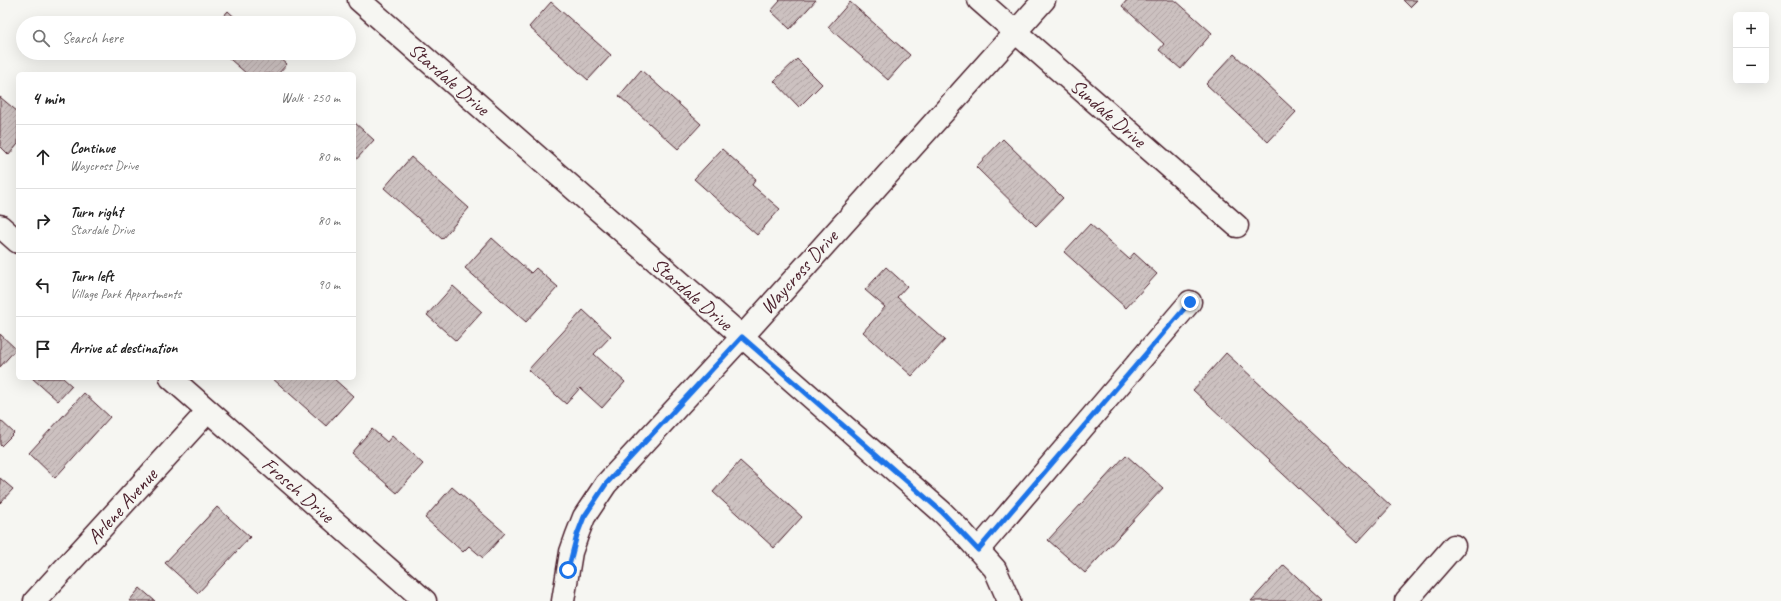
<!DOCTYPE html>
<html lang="en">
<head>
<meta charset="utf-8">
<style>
  :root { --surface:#fff; --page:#f6f6f6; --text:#222; --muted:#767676; --line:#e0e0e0 }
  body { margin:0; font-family:Caveat,sans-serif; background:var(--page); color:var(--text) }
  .controls { position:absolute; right:12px; top:12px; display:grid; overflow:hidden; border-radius:6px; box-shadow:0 4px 16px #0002 }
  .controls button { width:36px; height:36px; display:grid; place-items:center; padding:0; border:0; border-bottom:1px solid var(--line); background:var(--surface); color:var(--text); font:20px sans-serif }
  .stop { position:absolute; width:12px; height:12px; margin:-9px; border:3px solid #1a73e8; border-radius:50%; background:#fff }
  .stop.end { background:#1a73e8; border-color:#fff; box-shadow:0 1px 4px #0008 }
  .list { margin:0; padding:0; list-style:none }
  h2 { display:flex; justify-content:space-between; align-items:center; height:52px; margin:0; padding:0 16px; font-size:17px }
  h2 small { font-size:13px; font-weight:400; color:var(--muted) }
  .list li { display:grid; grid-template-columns:26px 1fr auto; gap:12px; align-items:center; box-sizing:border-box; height:64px; padding:0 16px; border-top:1px solid var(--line) }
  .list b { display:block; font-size:15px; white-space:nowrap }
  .list p { margin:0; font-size:13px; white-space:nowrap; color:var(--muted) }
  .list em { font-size:13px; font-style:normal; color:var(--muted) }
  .icon { flex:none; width:22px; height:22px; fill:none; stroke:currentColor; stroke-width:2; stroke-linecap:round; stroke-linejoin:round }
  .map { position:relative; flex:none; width:1781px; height:601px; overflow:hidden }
  .search { position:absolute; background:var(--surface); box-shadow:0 4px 16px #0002; left:16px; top:16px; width:340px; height:44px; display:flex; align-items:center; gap:10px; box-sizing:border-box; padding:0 14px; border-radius:22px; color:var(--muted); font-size:15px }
  .panel { position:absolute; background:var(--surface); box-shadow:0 4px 16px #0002; left:16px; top:72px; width:340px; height:308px; border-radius:6px }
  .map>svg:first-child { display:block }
  .building { fill:url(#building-hatch); stroke:#4a1f2b }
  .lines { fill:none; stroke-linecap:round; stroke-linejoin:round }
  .minor-casing { stroke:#4a1f2b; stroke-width:25 }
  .minor { stroke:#f6f6f2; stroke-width:22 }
  .route { stroke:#1a73e8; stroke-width:5 }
  .labels { text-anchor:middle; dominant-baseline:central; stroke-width:4; stroke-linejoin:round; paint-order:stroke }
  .street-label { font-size:20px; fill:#4a1f2b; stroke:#f6f6f2 }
</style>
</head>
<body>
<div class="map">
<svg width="1781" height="601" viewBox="0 0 1781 601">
  <defs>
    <pattern id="building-hatch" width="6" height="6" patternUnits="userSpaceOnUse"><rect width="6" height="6" fill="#ccc1c0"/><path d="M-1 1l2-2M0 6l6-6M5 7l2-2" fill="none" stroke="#b1a5a5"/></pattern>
  </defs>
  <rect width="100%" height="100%" fill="#f6f6f2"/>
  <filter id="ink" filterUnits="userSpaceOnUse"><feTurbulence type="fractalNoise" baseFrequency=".025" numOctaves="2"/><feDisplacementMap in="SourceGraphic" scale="8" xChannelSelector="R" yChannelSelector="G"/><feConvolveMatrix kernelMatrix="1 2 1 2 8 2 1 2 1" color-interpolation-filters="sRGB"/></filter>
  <g filter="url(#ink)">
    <g class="building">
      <path d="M779,0H816L790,29L771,11L780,1Z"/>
      <path d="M1127,0H1175L1212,33L1181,69L1159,50L1164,44L1122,6Z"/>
      <path d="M1403,0H1417L1410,7Z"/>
      <path d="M551,2L611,55L588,80L529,27Z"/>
      <path d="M850,2L910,55L888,80L828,27Z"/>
      <path d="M228,11L241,23H217Z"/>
      <path d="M223,53H274L287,64L278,74H247Z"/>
      <path d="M1234,54L1296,112L1268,142L1206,84Z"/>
      <path d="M797,59L822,84L799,107L774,81Z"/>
      <path d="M641,70L701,124L678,149L619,96Z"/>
      <path d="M0,97L18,112V144L9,155L0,146Z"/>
      <path d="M354,122L374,140L354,162Z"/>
      <path d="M1003,139L1063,198L1036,226L976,167Z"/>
      <path d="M722,149L756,179L752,185L780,209L757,235L694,179Z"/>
      <path d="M411,157L469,208L442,239L384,188Z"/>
      <path d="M1090,224L1129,259L1134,253L1157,274L1126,308L1064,252Z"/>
      <path d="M492,238L531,273L536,268L558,287L526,322L465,268Z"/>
      <path d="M886,267L907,286L897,297L945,340L912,376L863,332L885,307L865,290Z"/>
      <path d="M453,286L482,312L456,341L427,315Z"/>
      <path d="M583,310L611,336L594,354L625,382L602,408L580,388L566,404L528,370Z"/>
      <path d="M0,334L16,349L0,367Z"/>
      <path d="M1226,353L1391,506L1357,543L1193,390Z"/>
      <path d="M32,378H63L72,386L58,401Z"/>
      <path d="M272,378H333L353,396L326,426Z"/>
      <path d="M84,393L110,417L55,478L29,453Z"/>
      <path d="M0,420L14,433L1,446L0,445Z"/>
      <path d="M372,429L387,442L392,436L423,464L397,493L351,453Z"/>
      <path d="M1126,455L1163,488L1085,573L1048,540Z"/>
      <path d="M740,461L802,517L774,548L713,492Z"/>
      <path d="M0,478L13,489L0,503Z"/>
      <path d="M452,487L505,533L483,558L469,546L463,552L425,518Z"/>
      <path d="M217,507L250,537L198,593L165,563Z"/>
      <path d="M1284,565L1322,600L1320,601H1251Z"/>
      <path d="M140,588L155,601H129Z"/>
    </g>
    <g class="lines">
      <defs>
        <g id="minor">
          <path d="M359,0L942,512L962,532L995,569L1009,601"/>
          <path d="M979,0L1237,226"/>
          <path d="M0,226L18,242"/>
          <path d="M171,378L425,601"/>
          <path d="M978,550L1190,302"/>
          <path d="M35,601L208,411"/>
          <path d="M563,601L571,552L577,535L584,517L606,484L742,337L1044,0"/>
          <path d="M1406,601L1454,546"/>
        </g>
      </defs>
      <use href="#minor" class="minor-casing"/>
      <use href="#minor" class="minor"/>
    </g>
  </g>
  <g class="lines" filter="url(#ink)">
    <path class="route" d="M568,570L577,535L584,517L606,484L742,337L942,512L978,550L1190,302"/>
  </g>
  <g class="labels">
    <g class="street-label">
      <text transform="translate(449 79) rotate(41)">Stardale Drive</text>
      <text transform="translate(1108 113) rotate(41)">Sundale Drive</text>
      <text transform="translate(799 272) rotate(-48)">Waycross Drive</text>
      <text transform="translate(692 294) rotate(41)">Stardale Drive</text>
      <text transform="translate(298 490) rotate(41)">Frosch Drive</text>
      <text transform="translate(122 506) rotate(-48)">Arlene Avenue</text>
    </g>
  </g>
</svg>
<div class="controls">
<button>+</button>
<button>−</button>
</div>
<div class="stop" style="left:568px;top:570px"></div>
<div class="stop end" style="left:1190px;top:302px"></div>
<div class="search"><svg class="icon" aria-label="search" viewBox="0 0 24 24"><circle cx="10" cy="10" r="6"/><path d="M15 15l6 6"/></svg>Search here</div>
<section class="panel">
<h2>4 min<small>Walk · 250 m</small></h2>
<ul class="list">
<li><svg class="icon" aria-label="ahead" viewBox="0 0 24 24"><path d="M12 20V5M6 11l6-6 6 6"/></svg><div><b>Continue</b><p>Waycross Drive</p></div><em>80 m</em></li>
<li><svg class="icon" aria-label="right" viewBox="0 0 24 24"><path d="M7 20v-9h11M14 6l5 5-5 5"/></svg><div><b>Turn right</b><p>Stardale Drive</p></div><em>80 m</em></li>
<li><svg class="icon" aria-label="left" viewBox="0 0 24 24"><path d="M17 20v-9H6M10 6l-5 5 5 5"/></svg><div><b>Turn left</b><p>Village Park Appartments</p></div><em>90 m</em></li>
<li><svg class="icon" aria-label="arrive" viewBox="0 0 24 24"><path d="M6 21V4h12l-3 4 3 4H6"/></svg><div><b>Arrive at destination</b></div></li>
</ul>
</section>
</div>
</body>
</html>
